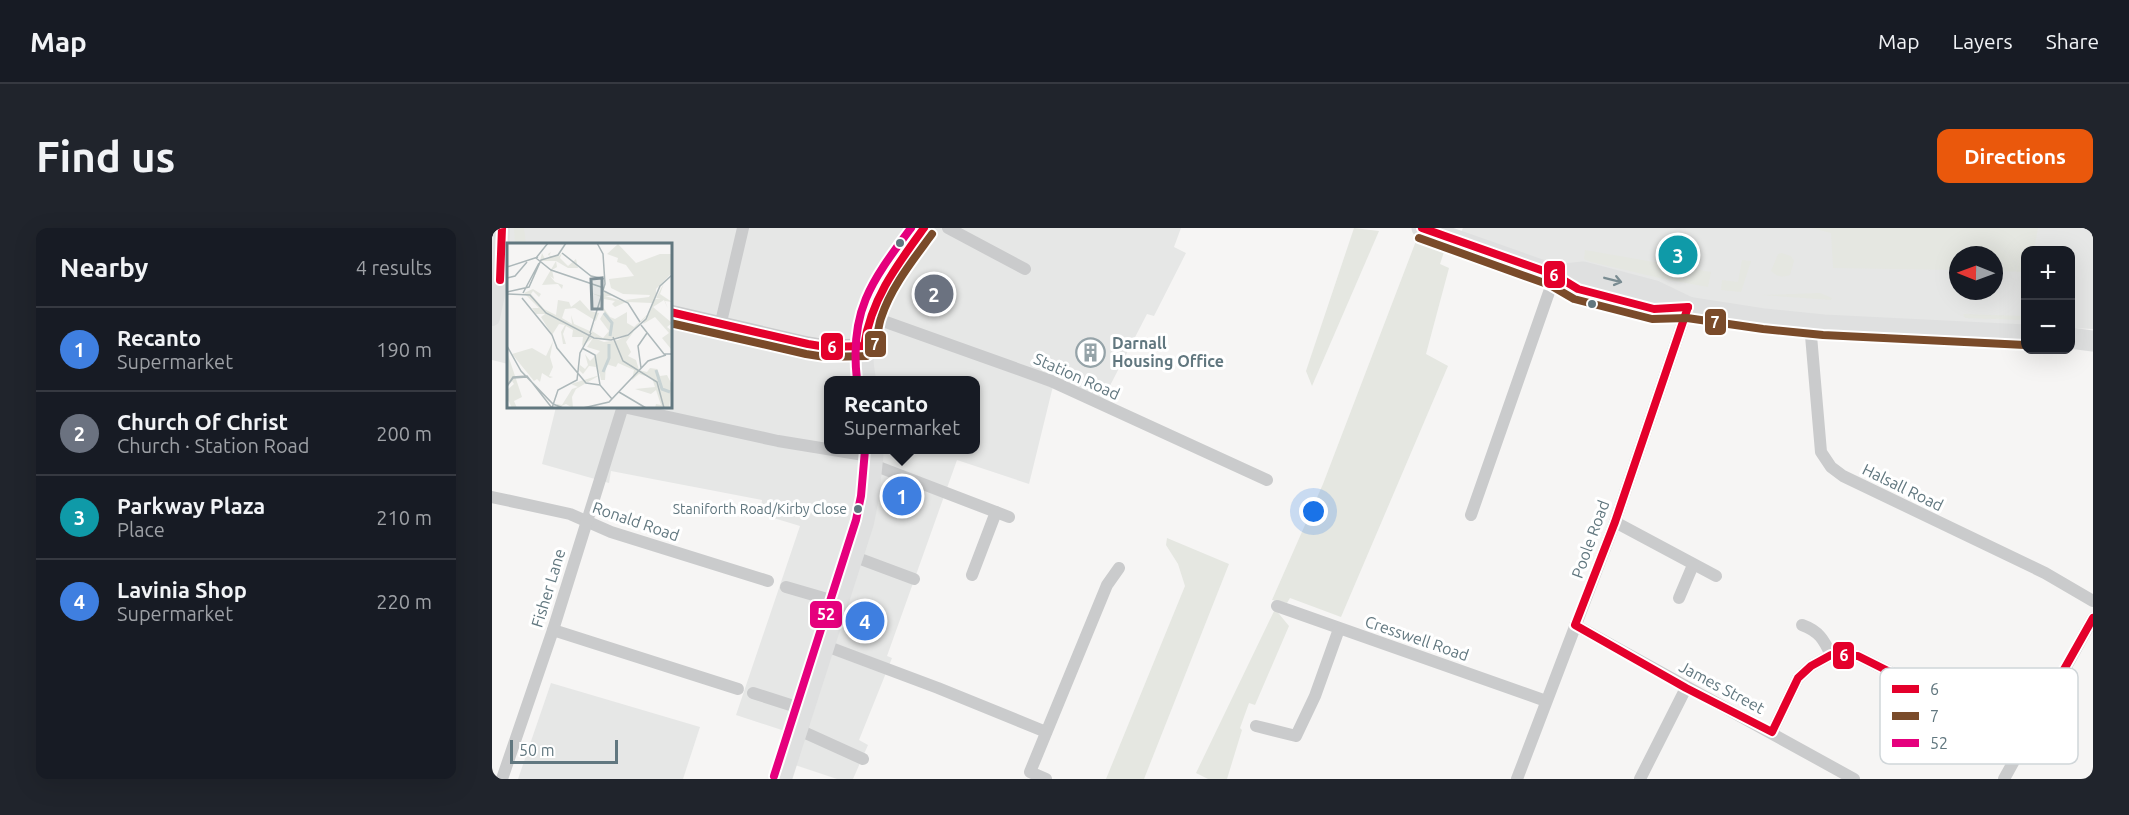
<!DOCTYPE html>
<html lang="en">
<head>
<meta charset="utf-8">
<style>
  :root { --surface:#171b24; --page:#20242c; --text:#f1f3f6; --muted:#9ea1a6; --line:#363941; --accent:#ea580c }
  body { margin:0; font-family:Ubuntu,sans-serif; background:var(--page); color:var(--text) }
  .controls { position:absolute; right:18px; top:18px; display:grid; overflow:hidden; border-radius:12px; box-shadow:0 6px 24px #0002 }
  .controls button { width:54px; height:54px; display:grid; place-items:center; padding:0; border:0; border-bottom:2px solid var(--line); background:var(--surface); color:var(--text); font:30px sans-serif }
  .compass { position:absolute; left:1457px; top:18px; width:54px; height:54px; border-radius:50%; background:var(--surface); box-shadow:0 6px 24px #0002; rotate:271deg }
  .scale { position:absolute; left:18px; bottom:15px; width:108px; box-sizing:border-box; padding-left:6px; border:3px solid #61777f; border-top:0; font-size:16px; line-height:21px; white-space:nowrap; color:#61777f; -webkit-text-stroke:4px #fff; paint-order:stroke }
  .you { position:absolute; left:822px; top:284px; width:21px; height:21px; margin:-15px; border:4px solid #fff; border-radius:50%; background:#1a73e8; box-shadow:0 0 0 9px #1a73e833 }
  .badge { display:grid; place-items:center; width:39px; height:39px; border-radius:50%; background:var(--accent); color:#fff; font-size:20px; font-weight:700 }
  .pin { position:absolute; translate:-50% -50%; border:3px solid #fff; box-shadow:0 2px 6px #0006 }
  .popup { position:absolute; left:332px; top:148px; width:156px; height:78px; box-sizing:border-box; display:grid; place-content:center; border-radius:12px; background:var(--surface); filter:drop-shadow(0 2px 4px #0005); font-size:20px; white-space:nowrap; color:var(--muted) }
  .popup b { font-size:22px; color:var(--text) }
  .popup::after { content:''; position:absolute; left:50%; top:100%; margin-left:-12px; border:12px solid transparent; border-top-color:var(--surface) }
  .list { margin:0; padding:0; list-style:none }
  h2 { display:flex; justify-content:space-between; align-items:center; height:78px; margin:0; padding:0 24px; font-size:26px }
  h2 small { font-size:20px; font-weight:400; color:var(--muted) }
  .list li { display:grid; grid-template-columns:39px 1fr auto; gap:18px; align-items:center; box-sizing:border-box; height:84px; padding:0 24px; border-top:2px solid var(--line) }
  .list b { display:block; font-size:22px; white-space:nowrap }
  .list p { margin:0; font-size:20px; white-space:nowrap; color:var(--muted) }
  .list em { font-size:20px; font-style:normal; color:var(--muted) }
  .map { position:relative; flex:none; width:1601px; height:551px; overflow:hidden; border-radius:12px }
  header { display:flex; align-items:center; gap:36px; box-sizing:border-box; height:84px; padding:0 30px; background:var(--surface); border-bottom:2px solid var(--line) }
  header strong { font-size:28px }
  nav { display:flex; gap:33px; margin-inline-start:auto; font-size:21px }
  .intro { display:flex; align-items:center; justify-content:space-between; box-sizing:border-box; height:144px; padding:0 36px }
  h1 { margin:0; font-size:42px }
  .button { padding:15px 27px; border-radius:12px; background:var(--accent); color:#fff; font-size:21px; font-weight:700 }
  main { display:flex; gap:36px; padding:0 36px }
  aside { flex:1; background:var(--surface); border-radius:12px; box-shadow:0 6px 24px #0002 }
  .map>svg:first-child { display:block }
  .built { fill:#e6e7e6; fill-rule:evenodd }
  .green { fill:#e5e7e1 }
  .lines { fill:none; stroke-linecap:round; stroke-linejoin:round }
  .minor { stroke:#cacbcc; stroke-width:12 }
  .tertiary { stroke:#cacbcc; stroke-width:15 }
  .secondary { stroke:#dfe0e0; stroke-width:16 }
  .trunk { stroke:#dfe0e0; stroke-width:21 }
  .bus-1-casing { stroke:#fff; stroke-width:12 }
  .bus-2-casing { stroke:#fff; stroke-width:12 }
  .bus-3-casing { stroke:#fff; stroke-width:12 }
  .bus-1 { stroke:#e4002b; stroke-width:8 }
  .bus-2 { stroke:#7a4b2a; stroke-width:8 }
  .bus-3 { stroke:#e5007d; stroke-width:8 }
  .oneway { stroke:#7a8c92 }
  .bus-dot { fill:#61777f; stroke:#fff; stroke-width:2 }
  .labels { text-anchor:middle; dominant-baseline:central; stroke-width:6; stroke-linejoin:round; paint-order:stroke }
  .bus-label { font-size:14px; fill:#61777f; stroke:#fff; text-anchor:end }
  .poi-label { font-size:16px; font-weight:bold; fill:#61777f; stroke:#fff; text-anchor:start }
  .street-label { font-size:16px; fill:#61777f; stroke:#fff }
  .inset-river { fill:none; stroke:#c8d3d4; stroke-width:3 }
  .inset-road { fill:none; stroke:#adb8ba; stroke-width:1.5 }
  .view { fill:#809198; fill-opacity:0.15; stroke:#809198; stroke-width:3 }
  .inset-edge { fill:none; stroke:#61777f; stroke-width:3 }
  .key { fill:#fff; stroke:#d0d6d9; stroke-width:1.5 }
  .key-label { font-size:16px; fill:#61777f }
  .line-badge { stroke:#fff; stroke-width:2 }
  .badge-label { font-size:16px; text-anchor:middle; font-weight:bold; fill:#fff }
</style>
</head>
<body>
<header>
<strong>Map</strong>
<nav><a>Map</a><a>Layers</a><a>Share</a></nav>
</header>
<div class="intro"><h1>Find us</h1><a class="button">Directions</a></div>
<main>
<aside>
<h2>Nearby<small>4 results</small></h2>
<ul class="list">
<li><span class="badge" style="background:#3f7fe0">1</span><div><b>Recanto</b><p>Supermarket</p></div><em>190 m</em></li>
<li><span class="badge" style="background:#6b7280">2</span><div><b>Church Of Christ</b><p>Church · Station Road</p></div><em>200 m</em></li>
<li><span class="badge" style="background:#0f9aa8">3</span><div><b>Parkway Plaza</b><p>Place</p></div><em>210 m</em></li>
<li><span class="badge" style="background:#3f7fe0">4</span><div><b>Lavinia Shop</b><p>Supermarket</p></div><em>220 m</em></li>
</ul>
</aside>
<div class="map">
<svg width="1601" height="551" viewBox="0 0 1601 551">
  <rect width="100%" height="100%" fill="#f6f5f4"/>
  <g class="built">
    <path d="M0,0H689L682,19L694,25L662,88L655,86L608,177L562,154L537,256L465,232L395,428L400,430L367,512L376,517L361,551H345L297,535L305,507L244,487L308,298L268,286L270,272L119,243L117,255L50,236L64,179L178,178V16H16V136L0,132ZM336,152H484V222H336Z"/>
    <path d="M971,0H1601V101L1579,100L1578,22H1534L1533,99L1179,93L964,14ZM1466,27H1502V63H1466Z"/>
    <path d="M59,455L208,499L191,551H26Z"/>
  </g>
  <g class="green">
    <path d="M22,0H32L34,16H23Z"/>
    <path d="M862,0L887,3L820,158L814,143Z"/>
    <path d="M1319,0H1546L1542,22H1534L1533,44L1502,43V27H1466V42L1341,40L1339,5Z"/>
    <path d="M924,13L952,24L948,36L957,40L934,126L956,138L849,389L798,370L795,375L780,372L831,256Z"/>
    <path d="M1093,22L1219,44L1216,59L1172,51L1099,34L1092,31Z"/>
    <path d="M1290,25L1299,28L1302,33L1298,47C1289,50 1286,49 1279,43L1286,26Z"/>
    <path d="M1250,32L1259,33L1249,64L1229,62L1230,52L1246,54Z"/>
    <path d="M1328,65L1340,70L1339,72L1270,67Z"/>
    <path d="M1471,86L1533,88V92L1473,90Z"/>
    <path d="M675,310L737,336L652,551H614L693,358L686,336L674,317Z"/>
    <path d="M783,381L797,398L763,477L757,475L748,500L750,502L735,551H716L704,545Z"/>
  </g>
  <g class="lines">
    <g class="minor">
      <path d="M456,0L533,41"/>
      <path d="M377,88L559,153L775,252"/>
      <path d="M229,94L251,0"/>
      <path d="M1318,96L1329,224L1339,239L1351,248L1553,345L1601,373"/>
      <path d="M131,179L286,213L384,229"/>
      <path d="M384,238L517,289"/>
      <path d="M0,269L78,286L119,304L276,353"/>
      <path d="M979,287L1063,47"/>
      <path d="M1123,294L1224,348"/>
      <path d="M363,329L422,351"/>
      <path d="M480,347L504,284"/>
      <path d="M294,359L349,375"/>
      <path d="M1187,370L1201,337"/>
      <path d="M785,378L1054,473"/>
      <path d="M1083,397L1362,551"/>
      <path d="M1310,397C1327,403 1332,412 1339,427"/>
      <path d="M61,402L246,461"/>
      <path d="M334,418L446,460L554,504"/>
      <path d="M261,465L314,482"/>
      <path d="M764,498L804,508L823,468L847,401"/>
      <path d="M307,502L371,531"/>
      <path d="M1280,504L1306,450L1319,438L1339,427L1366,428L1426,458L1530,516"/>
      <path d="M10,551L61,402L131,178"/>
      <path d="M554,551L538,544L615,357L627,340"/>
      <path d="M1025,551L1123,294L1196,79"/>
      <path d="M1148,551L1194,460"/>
      <path d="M1512,551L1601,390"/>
    </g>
    <path class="tertiary" d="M178,84L316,116L334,119L372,118"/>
    <g class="secondary">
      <path d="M0,90L8,52L10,0"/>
      <path d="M376,152C363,85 394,51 432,0"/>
      <path d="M292,551L374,295L379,270L384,222"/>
    </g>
    <g class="trunk">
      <path d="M930,0L1063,47L1086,61L1162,81L1196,79L1273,91L1332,97L1534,107"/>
      <path d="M1063,47L1091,44L1163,63L1196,79"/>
      <path d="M1578,110L1601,113"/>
    </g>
    <defs>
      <g id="bus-1">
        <path d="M930,0L1063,47L1086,61L1162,81L1196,79"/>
        <path d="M8,52L10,0"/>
        <path d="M1196,79L1123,294L1083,397L1194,460L1280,504L1306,450L1319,438L1339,427L1366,428L1426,458L1530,516L1601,390"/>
        <path d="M178,84L316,116L334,119L372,118C379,71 405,37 432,0"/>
      </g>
      <g id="bus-2">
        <path d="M927,10L1058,57L1082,71L1160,91L1195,90L1271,101L1331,107L1533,117"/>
        <path d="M178,95L314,126L333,129L375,128C386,121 385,101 389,90C399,59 421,32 440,6"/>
      </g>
      <g id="bus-3">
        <path d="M365,152C357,83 379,54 419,0"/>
        <path d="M282,548L364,292L369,268L373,222"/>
      </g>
    </defs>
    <use href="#bus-1" class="bus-1-casing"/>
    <use href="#bus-2" class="bus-2-casing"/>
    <use href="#bus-3" class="bus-3-casing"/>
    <use href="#bus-1" class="bus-1"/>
    <use href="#bus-2" class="bus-2"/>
    <use href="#bus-3" class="bus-3"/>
  </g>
  <defs><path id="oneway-shaft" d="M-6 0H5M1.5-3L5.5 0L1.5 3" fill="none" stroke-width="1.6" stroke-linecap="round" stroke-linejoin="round" transform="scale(1.5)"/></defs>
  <use class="oneway" href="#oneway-shaft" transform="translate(1121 52) rotate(14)"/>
  <defs>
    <symbol id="building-ring" viewBox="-11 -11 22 22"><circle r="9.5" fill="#fff" stroke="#95a3a8" stroke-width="1.5"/><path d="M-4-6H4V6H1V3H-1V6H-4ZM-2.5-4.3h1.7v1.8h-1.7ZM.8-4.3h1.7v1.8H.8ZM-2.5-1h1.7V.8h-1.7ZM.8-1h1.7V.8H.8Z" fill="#95a3a8"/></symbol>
  </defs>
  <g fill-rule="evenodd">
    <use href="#building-ring" x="582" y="108" width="33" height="33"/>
  </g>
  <g class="bus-dot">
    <circle cx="408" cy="15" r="5"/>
    <circle cx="1100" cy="76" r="5"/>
    <circle cx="366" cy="281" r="5"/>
  </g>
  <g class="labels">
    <g class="bus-label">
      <text x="355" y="281">Staniforth Road/Kirby Close</text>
    </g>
    <g class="poi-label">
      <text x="620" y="115">Darnall<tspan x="620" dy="18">Housing Office</tspan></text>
    </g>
    <g class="street-label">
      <text transform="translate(585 148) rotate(24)">Station Road</text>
      <text transform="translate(1411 259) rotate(26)">Halsall Road</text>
      <text transform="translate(144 293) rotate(19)">Ronald Road</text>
      <text transform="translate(1098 311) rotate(-70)">Poole Road</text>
      <text transform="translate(56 360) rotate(-73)">Fisher Lane</text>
      <text transform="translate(925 410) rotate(19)">Cresswell Road</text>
      <text transform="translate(1230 459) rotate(28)">James Street</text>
    </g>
  </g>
  <g transform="translate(15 15)">
    <rect width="165" height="165" fill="#f6f5f4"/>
    <path d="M111,1L129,20L153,11H165V30L149,46V51L144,66L143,68L142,71L128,85L119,92L100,97L87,94L53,77L84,94L97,99L111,97L127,88L119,99L124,109L121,113L129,117L132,127L140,129L143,125L150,126L153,133L160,132L165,142L162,165H148L149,161L154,162L149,147L144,151L128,146L148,144L145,135L132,131L125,137L127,127L111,120L109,124L99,121L98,137H94L93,132L69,146L65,154L66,165L59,161L50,165V161L55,162L65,146L71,144L64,141L93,132L89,124L82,123L76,131L72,127L73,122L78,126L81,122L78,111L83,118L93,108L80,104L86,95L75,103L76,94H65L66,87L59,83L56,91L59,101H56L54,89L58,82L52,81L45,92L34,74L38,71H29L25,65H32L17,50L26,46L34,51L32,54L26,48L24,51L37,66L49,72L51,57L62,59L64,64L73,57L83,68L92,70L85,88L96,95L102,88L93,76L97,69L96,65L93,67L96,55L84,50L95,53L98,48L105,53H98L119,59L108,64L105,61L108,58L97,56L96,64L103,74L108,76L120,69V80L127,84L142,70L145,60L120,59L118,57L142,54L143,52L116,51L104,45L102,36L127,33L119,22L110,19L111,15L100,11ZM68,65L89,78L85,89L67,81L64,72L65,81L55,75L58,66ZM58,2L51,14L55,10L53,15L61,23L69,16L71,25H61L49,18L50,24L45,27L47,36L43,33L48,39L56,42L55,46L51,41L35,42L49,18H33L35,10L38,16L43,14L42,13L41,11L44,9L42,13H49ZM157,40L153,51L165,59L158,58L161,66L157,57L146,64L165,80L160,84L165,88L164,106L155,95L162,90L148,74L136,81L148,56H154L149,55ZM46,98L43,114L46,124L42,133L46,134L43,135L35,130L33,139L30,136L27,138L5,111L25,105L39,113ZM1,112L15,154L7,158L10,165H5L0,155V147L7,141L5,138L0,145Z" fill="#e5e7e1" fill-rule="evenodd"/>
    <path class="inset-river" d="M97,70L105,80L103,93M149,127L155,146L163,149M96,129L102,115V101"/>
    <path class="inset-road" d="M55,10L84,33L98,36M29,15L44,27L97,45M29,15L41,0M0,24L31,14M0,35L8,33L20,19M97,48L121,60L133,79M0,49L22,44L34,17L51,12L59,0M16,50L32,20M0,51L23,52L39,70L87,95L104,97L121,92L139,76L153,43L165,32M15,55L45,92M134,82L157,111H165M83,90L98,41L96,11L90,0M45,92L50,105L79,140L93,142M106,94L116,118L150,139L157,165M0,103L14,128L46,161L56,165M75,105L88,112L93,142L105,156M134,125L131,103L140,90M0,143L6,135L20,134M0,143L6,134L20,133L45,165M112,149L139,165M45,165L51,147L70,137L73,110L84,90M76,165L102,159L141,118L159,112"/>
    <path class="view" d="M95,35V66H85L84,36Z"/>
    <rect width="165" height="165" class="inset-edge"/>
  </g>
  <rect x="1388" y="440" width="198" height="96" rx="9" class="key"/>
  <rect x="1400" y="457" width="27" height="8" fill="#e4002b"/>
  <rect x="1400" y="484" width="27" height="8" fill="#7a4b2a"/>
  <rect x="1400" y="511" width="27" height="8" fill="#e5007d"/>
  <g class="key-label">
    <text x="1438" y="467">6</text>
    <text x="1438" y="494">7</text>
    <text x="1438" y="521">52</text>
  </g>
  <g class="line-badge">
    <rect x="1051" y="32" width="23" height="29" rx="6" fill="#e4002b"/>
    <rect x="1212" y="80" width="23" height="28" rx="6" fill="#7a4b2a"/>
    <rect x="372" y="102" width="23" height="28" rx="6" fill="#7a4b2a"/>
    <rect x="328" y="104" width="24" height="29" rx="6" fill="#e4002b"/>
    <rect x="317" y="372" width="34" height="29" rx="6" fill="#e5007d"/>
    <rect x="1340" y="413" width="23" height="29" rx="6" fill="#e4002b"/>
  </g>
  <g class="badge-label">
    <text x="1062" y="53">6</text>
    <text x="1223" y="100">7</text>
    <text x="383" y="122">7</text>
    <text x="340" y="125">6</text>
    <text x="334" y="392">52</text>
    <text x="1352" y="433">6</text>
  </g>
</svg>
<div class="controls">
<button>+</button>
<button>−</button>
</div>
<svg class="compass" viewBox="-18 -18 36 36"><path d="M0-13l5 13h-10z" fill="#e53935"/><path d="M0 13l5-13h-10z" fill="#9ea1a6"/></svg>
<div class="scale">50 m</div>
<div class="you"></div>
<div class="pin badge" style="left:410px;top:268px;background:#3f7fe0">1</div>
<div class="popup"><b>Recanto</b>Supermarket</div>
<div class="pin badge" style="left:442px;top:66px;background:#6b7280">2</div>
<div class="pin badge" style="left:1186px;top:27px;background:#0f9aa8">3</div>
<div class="pin badge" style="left:373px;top:393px;background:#3f7fe0">4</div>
</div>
</main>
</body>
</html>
